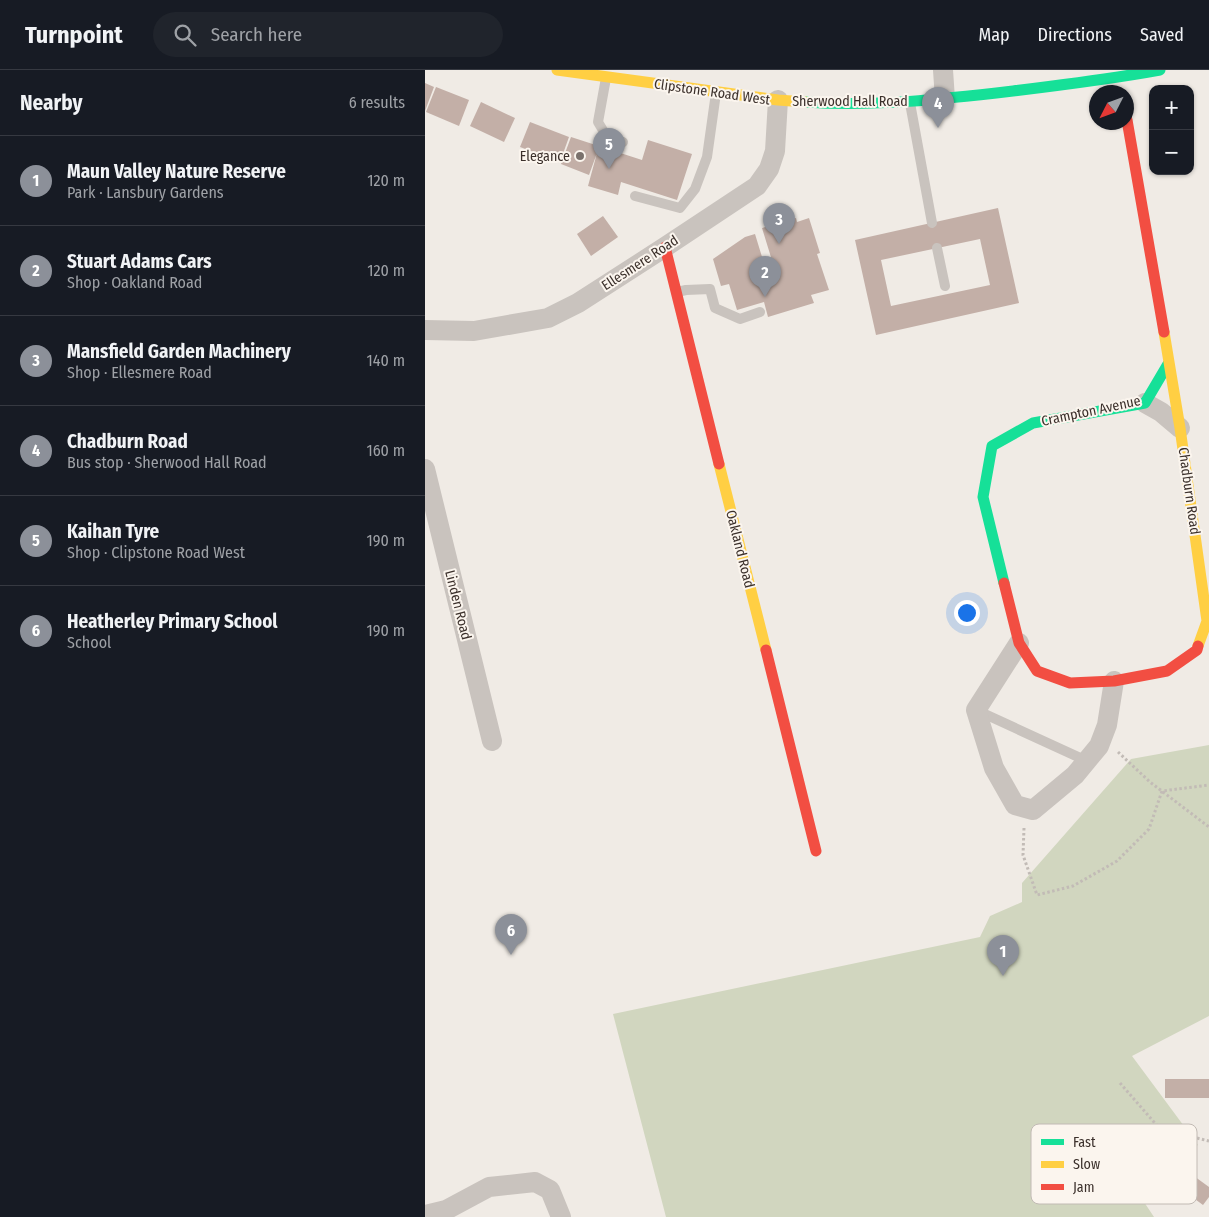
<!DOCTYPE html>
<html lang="en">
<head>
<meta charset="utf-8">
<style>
  :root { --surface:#171b24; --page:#20242c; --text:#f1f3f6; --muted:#9ea1a6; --line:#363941; --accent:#8c9099 }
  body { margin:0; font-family:"Fira Sans Condensed",sans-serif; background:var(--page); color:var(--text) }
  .controls { position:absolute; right:15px; top:15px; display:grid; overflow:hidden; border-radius:10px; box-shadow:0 1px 4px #0004 }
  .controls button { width:45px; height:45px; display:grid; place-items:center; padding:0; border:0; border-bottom:1px solid var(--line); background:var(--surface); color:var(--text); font:25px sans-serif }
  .compass { position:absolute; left:664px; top:15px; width:45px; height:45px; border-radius:50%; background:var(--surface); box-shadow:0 1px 4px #0004; rotate:228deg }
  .you { position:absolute; left:541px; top:542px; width:18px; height:18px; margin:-12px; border:4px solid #fff; border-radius:50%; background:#1a73e8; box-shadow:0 0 0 8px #1a73e833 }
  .badge { display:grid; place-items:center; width:32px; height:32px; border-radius:50%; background:var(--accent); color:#fff; font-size:16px; font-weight:700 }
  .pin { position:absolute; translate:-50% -41px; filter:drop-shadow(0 1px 2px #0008) }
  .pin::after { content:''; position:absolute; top:26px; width:18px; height:15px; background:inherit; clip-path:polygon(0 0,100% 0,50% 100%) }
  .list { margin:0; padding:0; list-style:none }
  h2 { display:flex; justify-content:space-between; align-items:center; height:65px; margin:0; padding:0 20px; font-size:21px }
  h2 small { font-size:16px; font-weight:400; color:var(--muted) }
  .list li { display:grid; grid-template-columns:32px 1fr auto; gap:15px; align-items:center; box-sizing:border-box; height:90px; padding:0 20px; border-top:1px solid var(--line) }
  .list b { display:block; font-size:19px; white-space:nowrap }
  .list p { margin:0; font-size:16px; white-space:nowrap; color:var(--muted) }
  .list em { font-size:16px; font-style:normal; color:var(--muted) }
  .icon { flex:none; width:28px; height:28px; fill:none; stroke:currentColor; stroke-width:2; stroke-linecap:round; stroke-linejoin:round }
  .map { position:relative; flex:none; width:784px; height:1147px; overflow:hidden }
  header { display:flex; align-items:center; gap:30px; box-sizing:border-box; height:70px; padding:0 25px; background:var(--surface); border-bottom:1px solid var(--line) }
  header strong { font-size:24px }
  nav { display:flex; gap:28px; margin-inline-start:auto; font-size:18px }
  .search { width:350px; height:45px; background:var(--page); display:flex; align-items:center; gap:12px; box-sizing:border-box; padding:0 18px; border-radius:28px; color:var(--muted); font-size:19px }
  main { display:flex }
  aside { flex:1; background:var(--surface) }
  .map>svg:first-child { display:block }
  .green { fill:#d1d6bf }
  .building { fill:#c3afa7; fill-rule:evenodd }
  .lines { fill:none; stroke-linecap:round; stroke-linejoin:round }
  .path { stroke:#c2bbb6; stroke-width:3; stroke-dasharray:2.5 2.5; stroke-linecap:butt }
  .lane { stroke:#c9c3be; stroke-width:10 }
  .street { stroke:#c9c3be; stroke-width:20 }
  .fast { stroke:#16e098; stroke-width:11 }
  .slow { stroke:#ffcf43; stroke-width:11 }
  .jam { stroke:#f24e42; stroke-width:11 }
  .poi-dot { fill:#7a716c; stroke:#fbf5ee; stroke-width:2 }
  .labels { text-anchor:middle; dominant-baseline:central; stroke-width:4; stroke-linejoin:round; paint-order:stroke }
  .street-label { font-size:14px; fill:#3b302b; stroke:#fbf5ee }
  .poi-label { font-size:14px; fill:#3b302b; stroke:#fbf5ee; text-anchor:end }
  .key { fill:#fbf5ee; stroke:#c1bab4; stroke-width:1 }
  .key-label { font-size:14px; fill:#3b302b }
</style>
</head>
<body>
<header>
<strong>Turnpoint</strong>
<div class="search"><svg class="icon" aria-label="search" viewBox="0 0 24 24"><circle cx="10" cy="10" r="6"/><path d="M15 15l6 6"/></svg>Search here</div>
<nav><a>Map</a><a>Directions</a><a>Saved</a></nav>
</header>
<main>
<aside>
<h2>Nearby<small>6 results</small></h2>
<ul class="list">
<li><span class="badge">1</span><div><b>Maun Valley Nature Reserve</b><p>Park · Lansbury Gardens</p></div><em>120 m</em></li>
<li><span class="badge">2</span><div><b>Stuart Adams Cars</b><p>Shop · Oakland Road</p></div><em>120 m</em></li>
<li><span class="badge">3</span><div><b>Mansfield Garden Machinery</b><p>Shop · Ellesmere Road</p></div><em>140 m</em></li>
<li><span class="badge">4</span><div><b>Chadburn Road</b><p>Bus stop · Sherwood Hall Road</p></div><em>160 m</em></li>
<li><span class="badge">5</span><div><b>Kaihan Tyre</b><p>Shop · Clipstone Road West</p></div><em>190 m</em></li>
<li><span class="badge">6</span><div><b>Heatherley Primary School</b><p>School</p></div><em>190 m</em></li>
</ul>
</aside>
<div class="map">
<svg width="784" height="1147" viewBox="0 0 784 1147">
  <rect width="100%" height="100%" fill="#f0ebe5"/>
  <path class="green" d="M784,675V946L707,986L773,1075L707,1114L729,1147H241L188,944L555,867L565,846L597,832V813L706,689Z"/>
  <g class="building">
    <path d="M0,13L9,17L0,41Z"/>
    <path d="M11,17L44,30L34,56L1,42Z"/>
    <path d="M56,32L90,48L79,72L45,56Z"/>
    <path d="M105,52L144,67L135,92L95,77Z"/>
    <path d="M146,67L217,90L223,70L267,84L252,130L196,112L193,125L163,116L172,83L164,105L136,94Z"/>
    <path d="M573,138L594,233L451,265L430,170ZM555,169L565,215L466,236L456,190Z"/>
    <path d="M178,146L193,167L166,186L152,164Z"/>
    <path d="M371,148L372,152L384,148L395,183L392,184L404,220L386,225L389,233L343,247L339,232L312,240L304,214L296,216L288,189L320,167L330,164L341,200L349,197L337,158Z"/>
    <rect x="740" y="1009" width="44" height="19"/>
    <path d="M751,1093L784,1117V1127L778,1135L740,1107Z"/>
  </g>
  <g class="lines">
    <g class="path">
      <path d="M693,682L725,712L784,757"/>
      <path d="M599,758L598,785L612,825L648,816L692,791L724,759L737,721L784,715"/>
      <path d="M695,1013L735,1059"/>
      <path d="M699,1103L735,1059L784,1071"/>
    </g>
    <g class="lane">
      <path d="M181,8L173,52L182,67L198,72"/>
      <path d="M485,33L507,153"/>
      <path d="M210,126L255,138L270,119L282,87L291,23"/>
      <path d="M512,178L520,216"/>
      <path d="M252,222L261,220L285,219L290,238L315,249L335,242"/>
      <path d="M551,640L662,691"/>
    </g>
    <g class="street">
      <path d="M518,0L520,29"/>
      <path d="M0,260L49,261L123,248L153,233L240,177L332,116L344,99L350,81L353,30"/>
      <path d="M720,333L736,342L755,358"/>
      <path d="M0,399L67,671"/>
      <path d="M594,573L551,640L569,698L590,735L608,740L650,705L674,676L682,655L689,611"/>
      <path d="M0,1145L21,1140L64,1117L110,1112L125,1120L136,1147"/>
    </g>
    <g class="fast">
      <path d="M380,32C450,37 519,29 588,21C637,15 686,9 735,0"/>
      <path d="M579,513L558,427L567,376L608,353L720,333L743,294"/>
    </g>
    <g class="slow">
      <path d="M132,0L353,30L380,32"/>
      <path d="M739,262L755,358L782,551L773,576"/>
      <path d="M294,394L341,580"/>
    </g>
    <g class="jam">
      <path d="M702,50L739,262"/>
      <path d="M240,177L294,394"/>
      <path d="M579,513L594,573L612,601L645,613L689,611L742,601L772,580L773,576"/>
      <path d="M341,580L391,781"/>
    </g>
  </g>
  <circle class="poi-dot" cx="155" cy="86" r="5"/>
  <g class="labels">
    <g class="street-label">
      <text transform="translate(287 22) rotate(8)">Clipstone Road West</text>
      <text x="425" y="31">Sherwood Hall Road</text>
      <text transform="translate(215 193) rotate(-33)">Ellesmere Road</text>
      <text transform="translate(666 341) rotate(-12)">Crampton Avenue</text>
      <text transform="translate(764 421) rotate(82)">Chadburn Road</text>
      <text transform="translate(315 479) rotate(76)">Oakland Road</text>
      <text transform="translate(33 535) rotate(76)">Linden Road</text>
    </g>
    <g class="poi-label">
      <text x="145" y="86">Elegance</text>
    </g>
  </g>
  <rect x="606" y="1054" width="166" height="80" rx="8" class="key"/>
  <rect x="616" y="1069" width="23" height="6" fill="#16e098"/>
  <rect x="616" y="1091" width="23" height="7" fill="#ffcf43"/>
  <rect x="616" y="1114" width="23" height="6" fill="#f24e42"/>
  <g class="key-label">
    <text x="648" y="1077">Fast</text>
    <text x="648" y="1099">Slow</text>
    <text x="648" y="1122">Jam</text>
  </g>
</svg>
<div class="controls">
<button>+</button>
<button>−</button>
</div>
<svg class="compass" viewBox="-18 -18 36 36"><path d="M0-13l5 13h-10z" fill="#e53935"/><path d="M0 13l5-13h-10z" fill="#9ea1a6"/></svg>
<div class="you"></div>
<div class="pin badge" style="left:578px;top:906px">1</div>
<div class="pin badge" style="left:340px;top:227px">2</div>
<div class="pin badge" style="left:354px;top:174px">3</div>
<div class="pin badge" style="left:513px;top:58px">4</div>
<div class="pin badge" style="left:184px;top:99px">5</div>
<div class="pin badge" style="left:86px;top:885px">6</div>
</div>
</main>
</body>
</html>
